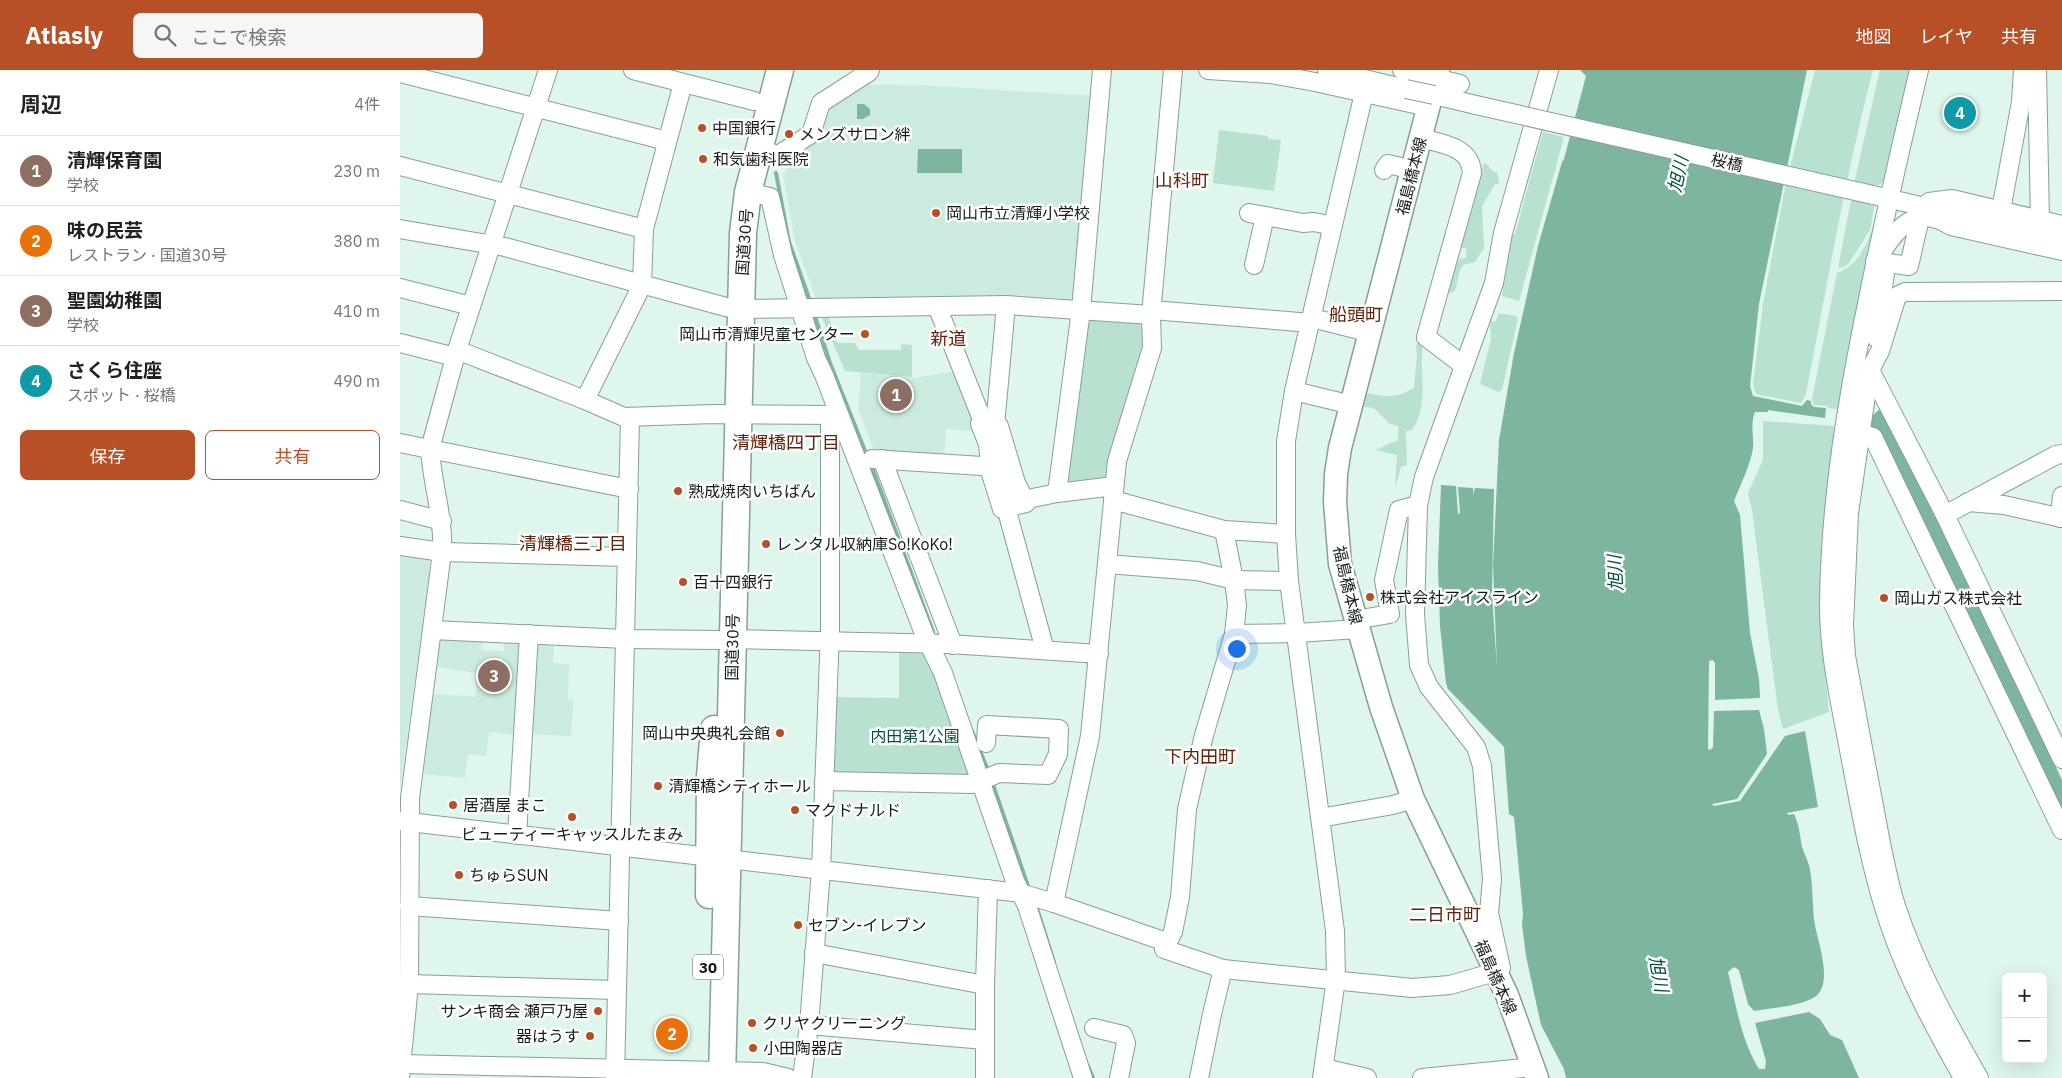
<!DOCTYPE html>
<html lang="ja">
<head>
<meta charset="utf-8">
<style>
  :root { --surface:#fff; --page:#f6f6f6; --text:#202124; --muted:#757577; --line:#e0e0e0; --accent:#b75027 }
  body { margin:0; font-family:"IBM Plex Sans","Noto Sans JP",sans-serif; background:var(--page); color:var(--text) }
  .controls { position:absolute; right:15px; bottom:15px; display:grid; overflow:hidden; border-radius:8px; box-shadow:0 5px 20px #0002 }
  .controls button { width:45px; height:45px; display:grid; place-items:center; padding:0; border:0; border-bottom:1px solid var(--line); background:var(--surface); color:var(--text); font:25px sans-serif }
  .you { position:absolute; left:836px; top:578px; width:18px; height:18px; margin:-12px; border:4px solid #fff; border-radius:50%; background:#1a73e8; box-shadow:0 0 0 8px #1a73e833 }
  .badge { display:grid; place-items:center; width:32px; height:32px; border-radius:50%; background:var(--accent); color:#fff; font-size:16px; font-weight:700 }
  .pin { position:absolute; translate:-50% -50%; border:2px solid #fff; box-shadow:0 1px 5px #0006 }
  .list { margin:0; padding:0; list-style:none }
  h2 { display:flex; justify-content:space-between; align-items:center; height:65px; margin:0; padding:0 20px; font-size:21px }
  h2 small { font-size:16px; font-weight:400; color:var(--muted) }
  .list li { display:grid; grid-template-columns:32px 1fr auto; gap:15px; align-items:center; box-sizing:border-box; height:70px; padding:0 20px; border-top:1px solid var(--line) }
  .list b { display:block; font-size:19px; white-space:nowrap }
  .list p { margin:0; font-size:16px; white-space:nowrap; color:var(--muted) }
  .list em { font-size:16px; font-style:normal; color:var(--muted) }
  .actions { display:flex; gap:10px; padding:15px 20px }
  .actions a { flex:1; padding:11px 0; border:1px solid var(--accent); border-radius:8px; text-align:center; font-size:18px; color:var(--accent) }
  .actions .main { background:var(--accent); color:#fff }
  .icon { flex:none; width:28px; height:28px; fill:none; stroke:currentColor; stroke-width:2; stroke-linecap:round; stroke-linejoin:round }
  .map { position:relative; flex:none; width:1662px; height:1008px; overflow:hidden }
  header { display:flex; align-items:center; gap:30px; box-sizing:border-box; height:70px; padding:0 25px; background:var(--accent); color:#fff }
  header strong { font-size:24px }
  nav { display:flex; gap:28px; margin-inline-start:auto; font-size:18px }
  .search { width:350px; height:45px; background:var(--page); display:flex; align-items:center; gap:12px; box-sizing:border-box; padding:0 18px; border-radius:8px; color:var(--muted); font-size:19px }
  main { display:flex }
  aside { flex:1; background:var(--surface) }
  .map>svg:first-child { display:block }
  .built { fill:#caebdd }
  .green { fill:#b8e1cf }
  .water { fill:#7db59e }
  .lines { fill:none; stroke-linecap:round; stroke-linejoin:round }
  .stream { stroke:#7db59e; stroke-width:4 }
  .minor-casing { stroke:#899f96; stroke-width:20 }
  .major-casing { stroke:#899f96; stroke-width:25 }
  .highway-casing { stroke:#899f96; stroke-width:29 }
  .minor { stroke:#fff; stroke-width:18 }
  .major { stroke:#fff; stroke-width:22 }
  .highway { stroke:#fff; stroke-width:26 }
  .minor-bridge-casing { stroke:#899f96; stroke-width:20; stroke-linecap:butt }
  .minor-bridge { stroke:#fff; stroke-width:18 }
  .poi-dot { fill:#b75027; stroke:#fff; stroke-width:2 }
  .labels { text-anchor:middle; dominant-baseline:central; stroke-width:5; stroke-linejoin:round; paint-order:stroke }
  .shield { fill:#fff; stroke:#5b615f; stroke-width:1 }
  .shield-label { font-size:15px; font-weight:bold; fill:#151d1a }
  .poi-label { font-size:16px; fill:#151d1a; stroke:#fff; text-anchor:start }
  .street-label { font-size:16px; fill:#151d1a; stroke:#fff }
  .park-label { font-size:16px; fill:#02513b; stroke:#fff }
  .water-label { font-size:18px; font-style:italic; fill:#004f39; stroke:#fff }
  .neighbourhood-label { font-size:18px; fill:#642308; stroke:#fff }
</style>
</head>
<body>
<header>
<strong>Atlasly</strong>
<div class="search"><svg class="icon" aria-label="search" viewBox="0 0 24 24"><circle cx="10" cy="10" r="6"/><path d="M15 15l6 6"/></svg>ここで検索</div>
<nav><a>地図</a><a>レイヤ</a><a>共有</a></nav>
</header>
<main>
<aside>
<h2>周辺<small>4件</small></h2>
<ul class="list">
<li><span class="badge" style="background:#8d6e63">1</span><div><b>清輝保育園</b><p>学校</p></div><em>230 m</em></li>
<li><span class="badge" style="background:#e8710a">2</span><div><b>味の民芸</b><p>レストラン · 国道30号</p></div><em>380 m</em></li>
<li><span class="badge" style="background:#8d6e63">3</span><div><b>聖園幼稚園</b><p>学校</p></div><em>410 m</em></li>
<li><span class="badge" style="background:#0f9aa8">4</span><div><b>さくら住座</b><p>スポット · 桜橋</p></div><em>490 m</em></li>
</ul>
<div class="actions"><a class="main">保存</a><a>共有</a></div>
</aside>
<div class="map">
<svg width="1662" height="1008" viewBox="0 0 1662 1008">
  <rect width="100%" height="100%" fill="#def6eb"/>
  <g class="built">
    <path d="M459,14L536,16L694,26L676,227L671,229L610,225L416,228L395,172L383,103H386L391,84L424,35Z"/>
    <path d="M558,301L581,362L546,359L544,387L475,383L458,339L461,303L513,308Z"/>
    <path d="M0,481L24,486L29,489L30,497L0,718Z"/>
    <path d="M40,570H82L81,580L104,581V571H121L118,665L89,662L86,686L68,684L65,708L24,704L33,624L76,627L77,603L37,597Z"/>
    <path d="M138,574L154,575L153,593L169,594L168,630L173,631L171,666L129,664L134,578Z"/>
  </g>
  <g class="green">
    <path d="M1415,0H1473C1445,107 1427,216 1406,324L1401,333L1356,324L1353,315L1363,234L1385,117Z"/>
    <path d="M1480,0H1510L1483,113L1481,112V115H1478L1470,160L1449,193L1444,197L1438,198L1455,109Z"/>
    <path d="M819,60L868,66V69L881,70L874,121L813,113Z"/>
    <path d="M1143,62L1164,67L1119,231L1102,226L1104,210L1102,203L1103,197H1106L1110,183L1107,182L1111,164H1115Z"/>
    <path d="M1084,93L1088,95L1093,102H1097L1099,114H1095L1082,136L1084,178L1075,192L1063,195C1057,203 1059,213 1054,222L1048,223L1045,221L1056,190L1066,188V178L1056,177L1078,100H1081Z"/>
    <path d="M1477,142H1478L1441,340L1428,338V336L1414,335L1412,329L1437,203C1461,196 1472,163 1477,142Z"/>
    <path d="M1027,241C1025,256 1022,270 1022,284C1021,311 1028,336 1012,360L1006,361L1007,395L1001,397L995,418L997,385L975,380C984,377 989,372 998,371V356L990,354L975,339L958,335L962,322C983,326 994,330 1014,318L1017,285L1016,277Z"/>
    <path d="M427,242L437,273H455L459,280H501V274L512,275V307L445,301L420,243Z"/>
    <path d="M1099,243L1116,246L1118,248L1102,320L1098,322L1080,314L1091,269L1090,254L1092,251L1095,252Z"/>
    <path d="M692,246L740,250L745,255V277L708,404L703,411L666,417L684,252Z"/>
    <path d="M1363,351L1434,356L1420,553L1429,642L1383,659L1378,640L1352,440L1348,423L1363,390Z"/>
    <path d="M499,578L524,579L531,586L574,706L436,707L429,701L433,627L499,628Z"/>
  </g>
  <g class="water">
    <path d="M1180,0H1407L1359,234L1350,316L1353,326L1402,336L1407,330L1411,331V334L1414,337L1426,338L1425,348L1368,340V342H1355C1350,354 1354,366 1353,378C1350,396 1341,413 1334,431L1340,445L1350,563L1359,609L1360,627L1359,628L1315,630V593L1313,590L1309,591L1308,679L1310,680L1313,677L1314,641L1359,640L1364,659L1367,684L1337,729L1312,734L1314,736L1340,731L1385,666L1405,661L1418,737L1387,743L1388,745L1394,744C1399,755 1400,765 1402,777C1404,783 1407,789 1409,795C1413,812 1412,831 1414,849C1416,868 1432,905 1419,923C1409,936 1370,938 1354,941L1348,934L1339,900L1334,897L1328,902C1336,935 1341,970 1359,999H1365L1366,991L1355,953L1409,942L1420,949L1430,965L1442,970L1459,1008H1166L1164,999L1141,955L1126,886L1122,855L1123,844L1114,747L1109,744L1104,677L1048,619L1046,613L1040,556L1038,496L1041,415L1056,416L1058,444L1060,443L1058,417L1073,418V425L1075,418L1094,419L1092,525L1097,598L1093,495L1099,370L1114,283L1138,176L1162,92L1164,89L1186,6Z"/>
    <path d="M457,34H464L470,39V45L463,49H457Z"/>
    <path d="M518,79H562V103H517Z"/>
    <path d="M1480,339L1489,341L1662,710V742L1464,357L1466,345H1473Z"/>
  </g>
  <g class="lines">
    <g class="stream">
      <path d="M376,103L389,172L411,234"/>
      <path d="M414,243L430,293L467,386"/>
      <path d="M471,395L533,562"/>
      <path d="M572,661L589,703"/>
      <path d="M592,712L629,819"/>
      <path d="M635,832L654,892"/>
      <path d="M688,996L693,1008"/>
    </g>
    <defs>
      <g id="minor">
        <path d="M233,0L354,31"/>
        <path d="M808,0L871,4L915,12L1028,37"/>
        <path d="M927,0L1006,19"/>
        <path d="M1002,0L1060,14"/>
        <path d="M1519,0C1501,76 1483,153 1468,229C1447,330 1430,431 1429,535C1429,584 1440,632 1449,680C1460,737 1470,797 1489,853C1507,907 1535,958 1563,1008"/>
        <path d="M1637,0L1640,150"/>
        <path d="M0,3L267,71"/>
        <path d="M1034,25L1076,35"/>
        <path d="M1021,68C1041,74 1071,76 1072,103L1026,267L1063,295"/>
        <path d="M359,79L378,85L411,64L421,33L469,2L470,0"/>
        <path d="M0,96L244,159"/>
        <path d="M984,100L988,94L1013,100"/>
        <path d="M348,122L370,127L383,185L416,288L424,305L525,566L543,603L615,811L627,836L683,1008"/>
        <path d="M1477,126L1662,168"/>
        <path d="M1529,132L1552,129L1662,155"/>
        <path d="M1601,140L1621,32L1623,0"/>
        <path d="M849,143L903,153L914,152L933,156"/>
        <path d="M0,159L105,177L326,237L341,239L606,235L751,245"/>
        <path d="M1481,183C1498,156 1518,134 1551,156L1662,181"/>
        <path d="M1475,191L1509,196L1520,148"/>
        <path d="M854,195L865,146"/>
        <path d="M0,218L71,236"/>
        <path d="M1662,221L1505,222L1497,226L1480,281L1470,300L1545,445L1662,689"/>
        <path d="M537,236L591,372L606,423L607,441L645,580"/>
        <path d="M752,240L911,253"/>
        <path d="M912,248L971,263"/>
        <path d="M1475,267L1485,204L1476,192"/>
        <path d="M0,273L55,287"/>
        <path d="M57,280L185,330L224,347L314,344L439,345"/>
        <path d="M894,321L952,335"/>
        <path d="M185,330L242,215L244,159L283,13"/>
        <path d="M589,353L599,356L616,413L626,433L602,439L591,404L588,374L580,354Z"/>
        <path d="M1460,363L1473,367L1662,760"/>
        <path d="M593,366L595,356L606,235"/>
        <path d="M0,373L229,419"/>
        <path d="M472,389L598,397"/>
        <path d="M482,389L553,575"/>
        <path d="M657,423L681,240L702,0"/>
        <path d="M713,430L824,460L886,464"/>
        <path d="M613,432L657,423L714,416"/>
        <path d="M1568,432L1604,435L1662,448"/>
        <path d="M0,440L42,451"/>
        <path d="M1545,445L1656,385L1662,384"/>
        <path d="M1660,448L1662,426"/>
        <path d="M824,460L834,510L837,535L834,564L804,665L787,739L780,827L773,862L764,879L823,899L1012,918L1050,915L1095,902"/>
        <path d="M0,476L42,482L227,487"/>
        <path d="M707,494L797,501L834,510L889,511"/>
        <path d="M955,550L990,544L984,510L999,440L1018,435"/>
        <path d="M32,560L226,569L318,570"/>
        <path d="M834,564L897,563L958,559"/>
        <path d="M332,569L549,574L699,584"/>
        <path d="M1464,696L1468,705C1477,748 1483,794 1496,836C1516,897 1547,952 1579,1008"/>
        <path d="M1468,705L1446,586L1444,555L1449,443L1470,298"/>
        <path d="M424,711L573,714L599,703L648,705L658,684L659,659L587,655L586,673"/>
        <path d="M920,748L993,735L1013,729"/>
        <path d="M0,751L620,823L654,833L766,872"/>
        <path d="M117,765L129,564"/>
        <path d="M654,833L690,666L717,391L752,278L751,245L773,0"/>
        <path d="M9,836L219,851"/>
        <path d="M414,883L585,915"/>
        <path d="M1101,898L1089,843L1092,809L1082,696L1076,677L1029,617L1019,595L1015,544L1018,435L1024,407L1094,213L1103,163L1149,0"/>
        <path d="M9,914L217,920"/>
        <path d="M409,955L585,970"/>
        <path d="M694,958L723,965L726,973L719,1008"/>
        <path d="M1,994L363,1002L388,1008"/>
        <path d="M924,998L967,1008"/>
        <path d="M0,1007L9,914L10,728L42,482C44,447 32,414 30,379L57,280L148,0"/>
        <path d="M215,1008L230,348"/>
        <path d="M402,1008L409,955L421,800L430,561V346"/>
        <path d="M585,1008V915L588,819"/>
        <path d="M799,1008L812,944L823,899"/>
        <path d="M922,1008L936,909L935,861L889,511L886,464V371L894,321L964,23"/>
        <path d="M1022,1008L1133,997"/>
      </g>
      <path id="major" d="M1038,0L940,378L936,404L935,432L940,494L981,637L1013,729L1107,925L1137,1008"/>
      <g id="highway">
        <path d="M309,825L310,706L314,659"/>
        <path d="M322,1008L343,163L348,122L380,0"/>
      </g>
    </defs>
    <use href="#minor" class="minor-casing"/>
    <use href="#major" class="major-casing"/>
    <use href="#highway" class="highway-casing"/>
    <use href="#minor" class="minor"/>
    <use href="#major" class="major"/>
    <use href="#highway" class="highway"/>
    <defs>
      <g id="minor-bridge">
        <path d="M1006,19L1034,25"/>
        <path d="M1076,35L1473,125"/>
      </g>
    </defs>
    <use href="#minor-bridge" class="minor-bridge-casing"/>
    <use href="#minor-bridge" class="minor-bridge"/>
  </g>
  <g class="poi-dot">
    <circle cx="302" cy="58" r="5"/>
    <circle cx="389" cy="64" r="5"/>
    <circle cx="303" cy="89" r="5"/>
    <circle cx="536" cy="143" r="5"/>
    <circle cx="465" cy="264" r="5"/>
    <circle cx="278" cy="421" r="5"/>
    <circle cx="366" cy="474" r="5"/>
    <circle cx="283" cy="512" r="5"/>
    <circle cx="970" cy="527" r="5"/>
    <circle cx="1484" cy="528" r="5"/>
    <circle cx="380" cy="663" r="5"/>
    <circle cx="258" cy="716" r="5"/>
    <circle cx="53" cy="735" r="5"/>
    <circle cx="395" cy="740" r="5"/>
    <circle cx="172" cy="747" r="5"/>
    <circle cx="59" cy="805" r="5"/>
    <circle cx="398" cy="855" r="5"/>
    <circle cx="198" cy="941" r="5"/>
    <circle cx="352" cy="953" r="5"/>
    <circle cx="190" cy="966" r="5"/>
    <circle cx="353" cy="978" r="5"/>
  </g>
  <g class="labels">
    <rect class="shield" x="293" y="884.5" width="30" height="25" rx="4"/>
    <g class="shield-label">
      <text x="308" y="897">30</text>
    </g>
    <g class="poi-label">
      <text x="312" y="58">中国銀行</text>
      <text x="399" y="64">メンズサロン絆</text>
      <text x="313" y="89">和気歯科医院</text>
      <text x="546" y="143">岡山市立清輝小学校</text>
      <text x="455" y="264" text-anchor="end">岡山市清輝児童センター</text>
      <text x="288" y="421">熟成焼肉いちばん</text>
      <text x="376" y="474">レンタル収納庫So!KoKo!</text>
      <text x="293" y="512">百十四銀行</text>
      <text x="980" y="527">株式会社アイスライン</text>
      <text x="1494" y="528">岡山ガス株式会社</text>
      <text x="370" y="663" text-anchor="end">岡山中央典礼会館</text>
      <text x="268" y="716">清輝橋シティホール</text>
      <text x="63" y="735">居酒屋 まこ</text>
      <text x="405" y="740">マクドナルド</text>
      <text x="172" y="764" text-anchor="middle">ビューティーキャッスルたまみ</text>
      <text x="69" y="805">ちゅらSUN</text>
      <text x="408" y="855">セブン-イレブン</text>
      <text x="188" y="941" text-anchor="end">サンキ商会 瀬戸乃屋</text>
      <text x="362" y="953">クリヤクリーニング</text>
      <text x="180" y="966" text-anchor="end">器はうす</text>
      <text x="363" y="978">小田陶器店</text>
    </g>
    <g class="street-label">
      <text transform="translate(1327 92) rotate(13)">桜橋</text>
      <text transform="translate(1011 106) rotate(-76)">福島橋本線</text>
      <text transform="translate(344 172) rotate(-86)">国道30号</text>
      <text transform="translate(948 515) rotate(77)">福島橋本線</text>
      <text transform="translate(332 577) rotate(-89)">国道30号</text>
      <text transform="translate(1096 907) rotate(66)">福島橋本線</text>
    </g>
    <g class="park-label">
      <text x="515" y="666">内田第1公園</text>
    </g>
    <g class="water-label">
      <text transform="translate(1278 104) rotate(-78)">旭川</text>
      <text transform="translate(1215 503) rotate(-93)">旭川</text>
      <text transform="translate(1259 904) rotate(79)">旭川</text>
    </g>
    <g class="neighbourhood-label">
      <text x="782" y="110">山科町</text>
      <text x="956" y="244">船頭町</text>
      <text x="548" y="268">新道</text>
      <text x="386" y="372">清輝橋四丁目</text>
      <text x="173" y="473">清輝橋三丁目</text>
      <text x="800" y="686">下内田町</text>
      <text x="1045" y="844">二日市町</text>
    </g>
  </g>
</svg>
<div class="controls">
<button>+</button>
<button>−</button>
</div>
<div class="you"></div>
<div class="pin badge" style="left:496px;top:325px;background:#8d6e63">1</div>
<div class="pin badge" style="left:272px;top:964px;background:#e8710a">2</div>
<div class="pin badge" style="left:94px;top:606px;background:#8d6e63">3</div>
<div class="pin badge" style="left:1560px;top:43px;background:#0f9aa8">4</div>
</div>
</main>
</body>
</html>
